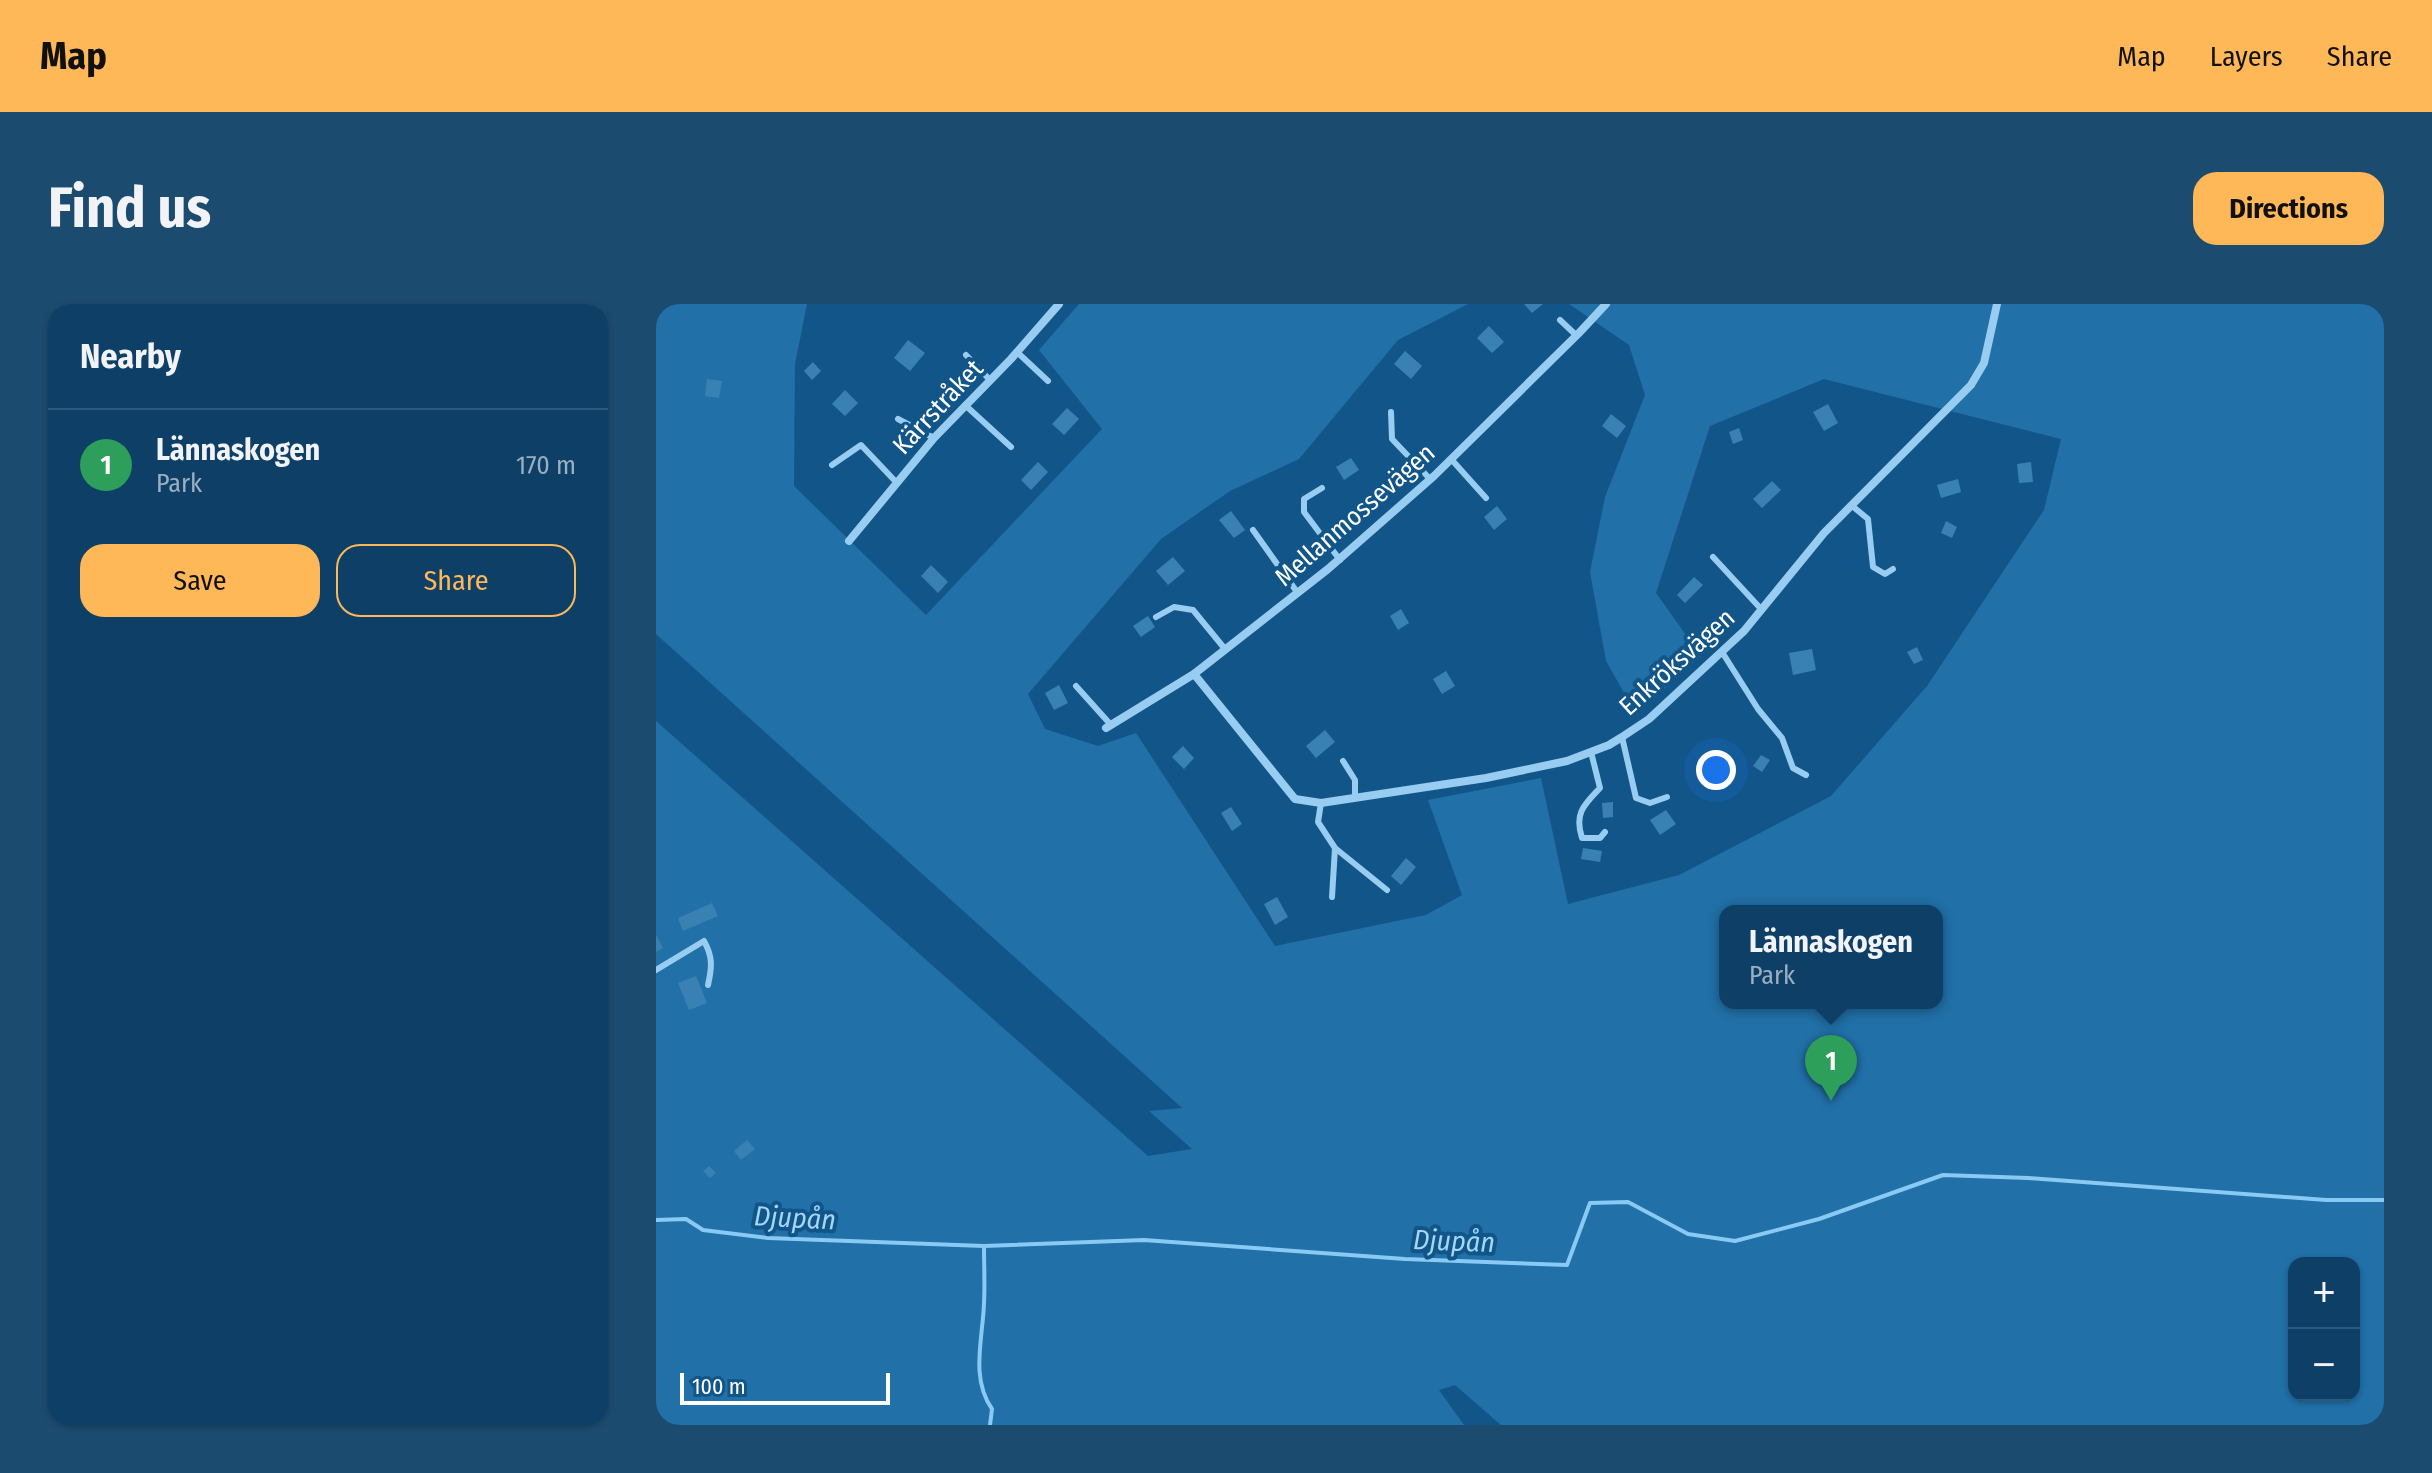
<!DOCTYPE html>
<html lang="en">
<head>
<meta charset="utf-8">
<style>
  :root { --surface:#0e4067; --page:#1c4b70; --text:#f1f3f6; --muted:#9bafc0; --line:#2e597b; --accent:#ffb857 }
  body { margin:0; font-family:"Fira Sans Condensed",sans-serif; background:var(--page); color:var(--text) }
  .controls { position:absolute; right:24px; bottom:24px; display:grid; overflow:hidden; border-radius:16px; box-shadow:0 2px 6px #0004 }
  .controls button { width:72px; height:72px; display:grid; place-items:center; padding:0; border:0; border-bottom:2px solid var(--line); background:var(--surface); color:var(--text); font:40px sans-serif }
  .scale { position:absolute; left:24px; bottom:20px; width:210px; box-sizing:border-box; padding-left:8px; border:4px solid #fff; border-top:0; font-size:22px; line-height:28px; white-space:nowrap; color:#fff; -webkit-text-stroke:6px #125689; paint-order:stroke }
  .you { position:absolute; left:1060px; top:466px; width:28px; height:28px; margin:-20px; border:6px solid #fff; border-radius:50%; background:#1a73e8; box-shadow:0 0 0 12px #1a73e833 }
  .badge { display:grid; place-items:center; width:52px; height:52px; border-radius:50%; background:var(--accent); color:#fff; font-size:26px; font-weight:700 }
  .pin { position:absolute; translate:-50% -66px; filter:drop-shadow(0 2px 4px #0008) }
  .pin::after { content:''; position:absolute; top:42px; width:28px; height:24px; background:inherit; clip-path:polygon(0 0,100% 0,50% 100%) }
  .popup { position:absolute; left:1063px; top:601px; width:224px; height:104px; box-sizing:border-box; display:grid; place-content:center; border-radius:16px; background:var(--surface); filter:drop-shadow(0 2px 6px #0005); font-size:26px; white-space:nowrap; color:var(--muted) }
  .popup b { font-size:30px; color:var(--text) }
  .popup::after { content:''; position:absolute; left:50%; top:100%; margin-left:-16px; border:16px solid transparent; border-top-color:var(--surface) }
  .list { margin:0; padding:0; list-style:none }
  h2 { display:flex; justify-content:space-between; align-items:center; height:104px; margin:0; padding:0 32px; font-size:34px }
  h2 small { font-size:26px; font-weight:400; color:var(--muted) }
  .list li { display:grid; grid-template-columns:52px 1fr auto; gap:24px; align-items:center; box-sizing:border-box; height:112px; padding:0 32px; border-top:2px solid var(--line) }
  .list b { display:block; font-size:30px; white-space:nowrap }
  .list p { margin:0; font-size:26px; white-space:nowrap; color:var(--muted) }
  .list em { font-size:26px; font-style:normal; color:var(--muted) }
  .actions { display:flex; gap:16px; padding:24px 32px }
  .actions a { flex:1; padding:18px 0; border:2px solid var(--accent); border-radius:24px; text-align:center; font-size:28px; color:var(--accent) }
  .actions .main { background:var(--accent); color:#111 }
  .map { position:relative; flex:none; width:1728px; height:1121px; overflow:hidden; border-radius:24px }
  header { display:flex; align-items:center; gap:48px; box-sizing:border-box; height:112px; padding:0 40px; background:var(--accent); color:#111 }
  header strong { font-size:38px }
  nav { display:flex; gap:44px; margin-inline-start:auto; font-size:28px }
  .intro { display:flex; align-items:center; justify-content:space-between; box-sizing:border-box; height:192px; padding:0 48px }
  h1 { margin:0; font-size:56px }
  .button { padding:20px 36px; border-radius:24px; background:var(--accent); color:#111; font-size:28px; font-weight:700 }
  main { display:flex; gap:48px; padding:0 48px }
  aside { flex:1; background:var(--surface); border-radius:24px; box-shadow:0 2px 6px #0004 }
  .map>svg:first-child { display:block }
  .green { fill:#2170a8; fill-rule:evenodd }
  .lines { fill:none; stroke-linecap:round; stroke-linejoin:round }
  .stream { stroke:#89caf4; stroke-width:4 }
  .building { fill:#3a81b3 }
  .lane { stroke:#98ccf1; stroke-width:6 }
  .street { stroke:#98ccf1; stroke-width:8 }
  .labels { text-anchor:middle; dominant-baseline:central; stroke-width:8; stroke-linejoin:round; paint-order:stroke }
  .street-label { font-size:26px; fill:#fff; stroke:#125689 }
  .water-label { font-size:28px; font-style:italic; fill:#a3d6f8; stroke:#125689 }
</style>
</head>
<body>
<header>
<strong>Map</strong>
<nav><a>Map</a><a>Layers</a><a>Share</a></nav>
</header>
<div class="intro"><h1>Find us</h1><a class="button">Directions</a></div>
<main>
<aside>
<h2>Nearby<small></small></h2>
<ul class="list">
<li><span class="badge" style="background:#2e9e5b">1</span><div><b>Lännaskogen</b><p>Park</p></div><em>170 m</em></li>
</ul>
<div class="actions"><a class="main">Save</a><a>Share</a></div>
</aside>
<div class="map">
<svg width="1728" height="1121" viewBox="0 0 1728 1121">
  <rect width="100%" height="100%" fill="#125689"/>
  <path class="green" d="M0,0H151L139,60L138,182L270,311L446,125L383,46L423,0H812L742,36L643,155L574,187L505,235L372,390L389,425L442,442L480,429L619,642L770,611L806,591L772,496L885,474L912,600L1023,571L1175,492L1271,382L1388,206L1405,135L1168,75L1054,122L1000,289L1045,352L980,410L950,357L934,268L949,193L989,91L973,41L913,0H1728V1121H845L799,1081L783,1086L808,1121H0V417L492,852L536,845L493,807L526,804L0,330ZM1069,607H1281V699H1069ZM1638,959H1698V1091H1638Z"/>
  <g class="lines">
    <g class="stream">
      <path d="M0,916L30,915L47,926L112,934L328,942L488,936L749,955L911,961L934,899L972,898L1032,930L1079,937L1163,915L1287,871L1372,874L1670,896H1728"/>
      <path d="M328,942C328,961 329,980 328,999C327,1034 314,1074 336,1105L334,1121"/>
    </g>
  </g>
  <g class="building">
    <path d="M868,0H887L876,9Z"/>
    <path d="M833,22L848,38L836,49L821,34Z"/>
    <path d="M252,36L269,49L254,67L238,54Z"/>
    <path d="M749,47L766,62L755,75L738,60Z"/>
    <path d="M157,58L165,67L156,76L148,67Z"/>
    <path d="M51,75L66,77L63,94L49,92Z"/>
    <path d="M189,86L202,99L189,112L176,100Z"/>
    <path d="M1172,100L1182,119L1168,127L1157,108Z"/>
    <path d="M411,104L423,115L408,131L396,120Z"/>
    <path d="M955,110L970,122L961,134L946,122Z"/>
    <path d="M1083,124L1087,136L1077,140L1073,128Z"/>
    <path d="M695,154L703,166L688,176L680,163Z"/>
    <path d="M382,158L392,168L375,186L365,176Z"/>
    <path d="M1375,158L1377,178L1363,179L1361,160Z"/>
    <path d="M1302,175L1305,188L1285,194L1281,181Z"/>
    <path d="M1116,177L1125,186L1106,204L1097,195Z"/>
    <path d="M841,202L851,215L838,226L828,213Z"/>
    <path d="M575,207L589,226L578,234L563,216Z"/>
    <path d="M1290,217L1301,223L1296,234L1285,229Z"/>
    <path d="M517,253L529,267L512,281L500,267Z"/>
    <path d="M275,261L292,278L282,289L265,272Z"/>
    <path d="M1038,273L1047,281L1029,299L1021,291Z"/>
    <path d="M745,305L753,319L742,326L734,312Z"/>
    <path d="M492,312L499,323L485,333L477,322Z"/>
    <path d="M1261,343L1267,356L1258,360L1251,348Z"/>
    <path d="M1156,345L1160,366L1137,371L1133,349Z"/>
    <path d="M790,367L799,382L786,390L777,375Z"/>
    <path d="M403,381L412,399L398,406L389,389Z"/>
    <path d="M669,426L679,438L660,454L650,442Z"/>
    <path d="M527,442L538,454L528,465L516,453Z"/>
    <path d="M1105,451L1114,456L1106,468L1097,462Z"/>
    <path d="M957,498V513L947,514L946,499Z"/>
    <path d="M575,503L586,520L576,527L565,509Z"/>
    <path d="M1010,506L1020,520L1004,531L994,516Z"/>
    <path d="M927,544L946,547L944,558L925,555Z"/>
    <path d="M750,554L760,563L745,581L735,572Z"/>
    <path d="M621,593L632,613L619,621L608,600Z"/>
    <path d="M56,599L62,612L27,627L22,614Z"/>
    <path d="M0,631L7,644L0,648Z"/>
    <path d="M40,672L51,699L33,706L22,679Z"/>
    <path d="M91,836L99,845L85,856L78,847Z"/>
    <path d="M53,862L60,869L54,874L47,867Z"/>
  </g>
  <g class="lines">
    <g class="lane">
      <path d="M904,16L921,32"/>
      <path d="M361,48L392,77"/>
      <path d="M310,51L334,76"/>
      <path d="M309,101L355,143"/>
      <path d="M735,108L736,135L774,175"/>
      <path d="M242,115L278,134"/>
      <path d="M795,155L830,194"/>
      <path d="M176,161L205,141L240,178"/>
      <path d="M666,184L648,195V208L684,256"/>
      <path d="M1195,201L1212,215L1217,263L1229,270L1237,265"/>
      <path d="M597,226L641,288"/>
      <path d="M1057,253L1106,306"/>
      <path d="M500,313L518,303L537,306L569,345"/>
      <path d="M1066,348L1102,405L1126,434L1137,464L1150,471"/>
      <path d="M420,382L455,421"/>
      <path d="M966,433L980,494L994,499L1011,493"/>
      <path d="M935,448L944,484C928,501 918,509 926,534H944L949,528"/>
      <path d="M687,457L699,476V494"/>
      <path d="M665,499L662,518L679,544L731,586"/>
      <path d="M676,593L679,544"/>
      <path d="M0,666L48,637C57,653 56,663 52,681"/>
    </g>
    <g class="street">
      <path d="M193,237L278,134L355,55L403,0"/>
      <path d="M538,370L639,495L665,499L830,474L911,457L953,441L966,433L993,415L1088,327L1168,229L1315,81L1328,59L1341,0"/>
      <path d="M450,424L538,370L672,265L778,172L923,29L950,0"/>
    </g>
  </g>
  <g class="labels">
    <g class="street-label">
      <text transform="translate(282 103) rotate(-47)">Kärrstråket</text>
      <text transform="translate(699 211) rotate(-41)">Mellanmossevägen</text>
      <text transform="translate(1021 358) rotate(-42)">Enkröksvägen</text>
    </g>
    <g class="water-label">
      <text transform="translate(139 914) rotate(3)">Djupån</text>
      <text transform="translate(798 937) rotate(2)">Djupån</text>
    </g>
  </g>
</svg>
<div class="controls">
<button>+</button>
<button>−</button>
</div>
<div class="scale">100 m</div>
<div class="you"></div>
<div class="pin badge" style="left:1175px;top:797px;background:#2e9e5b">1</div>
<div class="popup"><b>Lännaskogen</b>Park</div>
</div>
</main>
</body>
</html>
